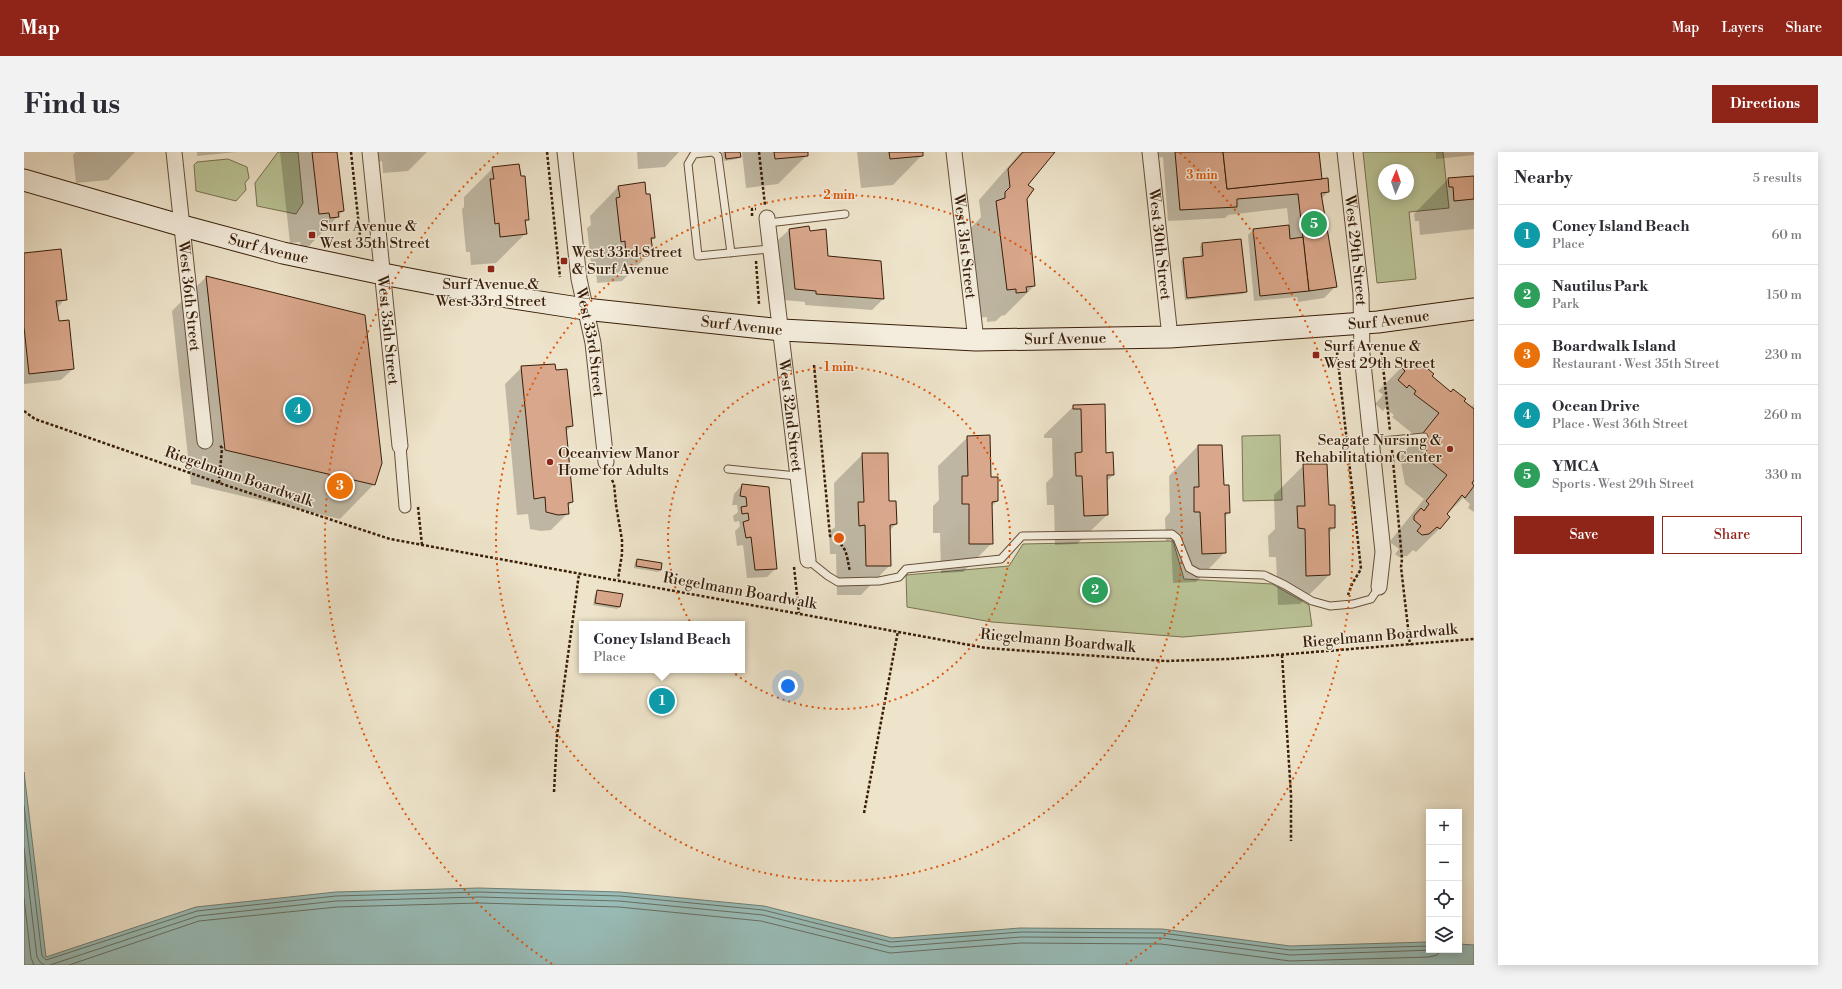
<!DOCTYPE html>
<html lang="en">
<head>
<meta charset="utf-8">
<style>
  :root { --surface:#fff; --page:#f2f2f3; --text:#2b2b33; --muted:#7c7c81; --line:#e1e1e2; --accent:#8f2418 }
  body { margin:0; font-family:"Libre Bodoni",serif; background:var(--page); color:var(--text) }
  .controls { position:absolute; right:12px; bottom:12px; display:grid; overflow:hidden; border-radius:0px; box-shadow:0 2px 10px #0003 }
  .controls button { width:36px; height:36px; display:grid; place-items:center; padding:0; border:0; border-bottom:1px solid var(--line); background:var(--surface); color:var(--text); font:20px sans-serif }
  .compass { position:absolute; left:1354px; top:12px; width:36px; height:36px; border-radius:50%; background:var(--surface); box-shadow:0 2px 10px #0003; rotate:2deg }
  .you { position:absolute; left:764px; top:534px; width:14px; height:14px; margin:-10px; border:3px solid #fff; border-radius:50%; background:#1a73e8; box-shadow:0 0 0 6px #1a73e833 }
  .badge { display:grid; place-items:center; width:26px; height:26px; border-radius:50%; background:var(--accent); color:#fff; font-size:13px; font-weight:700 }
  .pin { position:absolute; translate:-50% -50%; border:2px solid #fff; box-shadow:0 1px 4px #0006 }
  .popup { position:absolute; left:555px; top:469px; width:166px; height:52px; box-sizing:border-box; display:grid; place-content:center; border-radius:0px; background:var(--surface); filter:drop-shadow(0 1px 3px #0005); font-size:13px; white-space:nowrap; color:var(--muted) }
  .popup b { font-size:15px; color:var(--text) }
  .popup::after { content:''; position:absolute; left:50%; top:100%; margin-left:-8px; border:8px solid transparent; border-top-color:var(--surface) }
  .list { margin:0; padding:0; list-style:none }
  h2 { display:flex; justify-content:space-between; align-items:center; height:52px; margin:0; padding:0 16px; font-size:17px }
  h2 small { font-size:13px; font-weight:400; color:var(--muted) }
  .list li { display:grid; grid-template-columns:26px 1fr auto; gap:12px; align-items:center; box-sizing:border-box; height:60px; padding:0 16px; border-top:1px solid var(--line) }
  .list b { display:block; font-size:15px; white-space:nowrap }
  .list p { margin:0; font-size:13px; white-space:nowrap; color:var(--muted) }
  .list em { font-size:13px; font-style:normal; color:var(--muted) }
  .actions { display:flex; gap:8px; padding:12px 16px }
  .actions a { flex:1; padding:9px 0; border:1px solid var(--accent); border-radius:0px; text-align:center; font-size:14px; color:var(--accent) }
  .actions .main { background:var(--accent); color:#fff }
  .icon { flex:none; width:22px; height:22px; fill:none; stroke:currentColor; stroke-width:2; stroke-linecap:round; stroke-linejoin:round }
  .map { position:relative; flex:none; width:1450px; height:813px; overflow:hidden; border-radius:0px }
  header { display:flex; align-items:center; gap:24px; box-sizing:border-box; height:56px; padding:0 20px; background:var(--accent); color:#fff }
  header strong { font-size:19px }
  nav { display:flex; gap:22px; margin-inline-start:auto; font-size:14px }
  .intro { display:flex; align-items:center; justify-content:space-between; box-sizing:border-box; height:96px; padding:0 24px }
  h1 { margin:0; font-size:28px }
  .button { padding:10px 18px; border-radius:0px; background:var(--accent); color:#fff; font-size:14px; font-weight:700 }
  main { display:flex; gap:24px; padding:0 24px }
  aside { flex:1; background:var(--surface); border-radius:0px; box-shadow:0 2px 10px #0003 }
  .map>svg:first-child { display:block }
  .green { fill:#bac497; stroke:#797150; fill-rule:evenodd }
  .water { fill:#99beba; stroke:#727e73 }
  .shadow { fill:#0003 }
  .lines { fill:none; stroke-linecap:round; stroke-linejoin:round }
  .shore { stroke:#686e62; stroke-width:1 }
  .building { fill:#d9a78b; stroke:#381e09 }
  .service-casing { stroke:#66503a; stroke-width:9 }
  .pedestrian-casing { stroke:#66503a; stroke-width:13 }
  .minor-casing { stroke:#66503a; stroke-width:17 }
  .secondary-casing { stroke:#381e09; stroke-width:23 }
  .path { stroke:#381e09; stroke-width:2.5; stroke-dasharray:3 2; stroke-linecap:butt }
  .service { stroke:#f4eddd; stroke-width:7 }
  .pedestrian { stroke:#f4eddd; stroke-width:11 }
  .minor { stroke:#f4eddd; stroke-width:15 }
  .secondary { stroke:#f4eddd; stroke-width:21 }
  .ring { fill:none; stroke:#df560c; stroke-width:2; stroke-dasharray:2 4 }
  .poi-dot { fill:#8f2418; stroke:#f4eddd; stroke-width:1.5 }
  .labels { text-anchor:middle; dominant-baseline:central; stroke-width:3; stroke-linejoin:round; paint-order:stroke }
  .poi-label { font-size:15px; fill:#381e09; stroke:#f4eddd; text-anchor:start }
  .street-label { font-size:15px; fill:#381e09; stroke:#f4eddd }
  .centre { fill:#df560c; stroke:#f4eddd; stroke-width:2 }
  .ring-label { font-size:12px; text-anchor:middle; font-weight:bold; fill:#df560c; stroke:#f4eddd; stroke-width:3; stroke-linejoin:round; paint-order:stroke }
</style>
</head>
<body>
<header>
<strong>Map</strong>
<nav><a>Map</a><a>Layers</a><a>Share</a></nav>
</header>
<div class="intro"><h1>Find us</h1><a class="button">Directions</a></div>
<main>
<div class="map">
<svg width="1450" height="813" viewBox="0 0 1450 813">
  <rect width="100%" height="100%" fill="#eee4cb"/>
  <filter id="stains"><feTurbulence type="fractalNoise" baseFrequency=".005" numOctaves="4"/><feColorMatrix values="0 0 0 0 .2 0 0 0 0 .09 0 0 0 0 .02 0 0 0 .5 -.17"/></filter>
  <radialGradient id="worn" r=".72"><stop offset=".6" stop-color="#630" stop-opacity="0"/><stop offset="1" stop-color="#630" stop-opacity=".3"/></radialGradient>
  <g class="green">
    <path d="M254,0H274L279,51L272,62L233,54L231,31Z"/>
    <path d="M1339,0H1419L1425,56L1385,60L1392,127L1353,131ZM1360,18H1384V42H1360Z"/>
    <path d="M204,7L223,15L225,26L221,31L222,38L212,49L172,39L170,13L173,10Z"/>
    <path d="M1256,283L1258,348L1219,349L1218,284Z"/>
    <path d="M1149,389L1160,427L1248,432L1285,453L1288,474L1159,485L968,470L883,455L882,423L985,414L999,392Z"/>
  </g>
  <path class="water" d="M0,620L22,805L172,755L312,740L455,736L596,740L740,754L868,786L996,776L1138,777L1266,794L1404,790H1405V798H1435V792L1450,793V813H0Z"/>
  <g class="shadow">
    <path d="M52,0H111L84,28L52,31L49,3Z"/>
    <path d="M173,0H213L173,4Z"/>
    <path d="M256,0H312L319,59L285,94L277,95L276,90L266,91Z"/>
    <path d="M354,0H403L384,19L359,21L358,9L355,10Z"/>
    <path d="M613,0H655L641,15L614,17Z"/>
    <path d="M698,0H715L716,5L713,7L700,9Z"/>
    <path d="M718,0H783V3L754,32L722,36Z"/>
    <path d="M833,0H898V3L869,33L837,36Z"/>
    <path d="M997,0H1030L1003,33L1001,47L1010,134L981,163L977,164L972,169L963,170V165L954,166L943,80L957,65L955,48Z"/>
    <path d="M1120,0H1294L1297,27L1304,40L1297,47L1312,134L1300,146L1274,150L1273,145L1230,149L1224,83L1229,78L1265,74L1263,56L1204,63L1201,66L1144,69L1139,5L1120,7Z"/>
    <path d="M1412,0H1450V3L1412,7Z"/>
    <path d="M469,16L504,68L501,71L502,81L472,111L447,113L446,100H442L438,57L440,55V45Z"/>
    <path d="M1450,25V77L1396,83L1395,69H1391L1390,62L1424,27Z"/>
    <path d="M595,34L622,44L630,86L627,89L628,99L598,129L573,131L572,118L568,119L563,76L567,73L566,64Z"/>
    <path d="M784,76L785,80L804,105L859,147L848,158L781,153V150L760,148L753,89L765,78Z"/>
    <path d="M1178,92L1222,140L1219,142L1161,148L1157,109L1159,107L1177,105L1176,95Z"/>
    <path d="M0,102L41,147L32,157L34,170L49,217L37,228L0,232Z"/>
    <path d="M182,125L350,332L316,367L167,332L148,159Z"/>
    <path d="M1382,211L1407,224L1447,256L1450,252V360L1444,356L1446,352L1439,346L1422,363L1424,365L1415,377L1392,400L1389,398L1383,404L1375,405L1371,402L1375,397L1367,391V388L1400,347L1381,332L1376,305L1393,285L1368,265L1370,263L1361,256L1359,259L1351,252L1359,243L1354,239Z"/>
    <path d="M498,215L548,274L541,280L548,350L543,355L544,361L527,378L517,379L506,377L504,362L493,363L481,232Z"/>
    <path d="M1080,253L1081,302L1089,323L1082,330L1083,363L1053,392L1031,393L1030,353H1023L1022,331L1029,324L1028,286H1020V283L1050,254Z"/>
    <path d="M944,285L966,326L973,349L967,355L968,391L939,420L917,421L916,381H909V354L915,348L914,314Z"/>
    <path d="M1174,294L1199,334L1205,360L1200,366L1201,400L1172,430L1149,431L1147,388L1142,389L1141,366L1146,360L1145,324Z"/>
    <path d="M839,302L864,350L872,372L865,379L866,413L837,443H813L812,402H806L805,380L811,375L810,331Z"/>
    <path d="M1280,313L1304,354L1310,375L1304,382L1305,423L1276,452L1254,453L1252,405H1245L1244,384L1251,377L1250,343Z"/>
    <path d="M718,333L752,416L743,425L723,426L719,393L713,394L711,379L716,374L715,369L710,370L709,364L714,360L713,353H708L710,342Z"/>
    <path d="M613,408L636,418L634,420L610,416L611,410Z"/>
    <path d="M574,439L596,454L593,457L569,453L571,442Z"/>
  </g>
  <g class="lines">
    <g class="shore">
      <path d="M0,654L18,804L22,808L173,759L312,744L455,740L596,744L739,758L867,790L997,780L1138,781L1266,798L1405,794"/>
      <path d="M0,696L13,805L16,810L20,813"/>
      <path d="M0,746L7,806L10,813"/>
      <path d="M26,813L174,764L312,749L455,745L595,749L739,763L867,795L997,785L1138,786L1266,803L1409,798"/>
      <path d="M45,813L175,769L313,755L455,751L595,755L737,769L866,801L997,791L1137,792L1266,809L1405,805L1413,803L1417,798"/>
    </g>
  </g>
  <g class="building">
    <path d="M288,0H313L320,59L314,60L315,65L306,66L305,61L295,62Z"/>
    <path d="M701,0H716L717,5L702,7Z"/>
    <path d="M750,0H784V4L751,7Z"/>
    <path d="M865,0H899V4L866,7Z"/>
    <path d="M999,0H1031L1004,33L1010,37L1003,47L1011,134L1002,135L1003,140L992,141V137L983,138L972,49L981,46V40L986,35L984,17Z"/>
    <path d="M1151,0H1199L1203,37L1304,26L1305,40L1297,41L1313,135L1285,139L1274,42L1213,47V55L1156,58Z"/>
    <path d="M1199,0H1295L1298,27L1203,37Z"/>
    <path d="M495,12L497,24H501L505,68H501L503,82L476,85L475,71L471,72L466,27H470L468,15Z"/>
    <path d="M1450,24V47L1430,49L1429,35H1425L1424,26Z"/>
    <path d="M621,30L622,42H626L631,86H627L629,100L602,103L601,89L597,90L592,46L596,45L594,34Z"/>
    <path d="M1265,73L1266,87L1279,85L1285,139L1236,144L1229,77Z"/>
    <path d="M785,74L786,79L802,77L804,104L857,109L860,147L792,142V139L771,137L765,77Z"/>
    <path d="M1217,87L1223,140L1163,146L1159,106L1179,104L1178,91Z"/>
    <path d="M37,97L43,148L32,149L35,169L45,168L50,217L5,222L0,175V101Z"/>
    <path d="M182,124L341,163L358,311L351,333L201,298Z"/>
    <path d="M1381,210H1389L1396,215L1398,212L1410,222L1408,224L1427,240L1429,237L1442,247L1440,249L1450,257V328L1448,331L1450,334L1441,346L1438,343L1423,362L1426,365L1416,377L1413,375L1405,382L1398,383L1393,379L1397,374L1390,368V364L1397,356L1400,359L1405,352L1402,349L1423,323L1404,308L1399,281L1415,261L1390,242L1392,239L1385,233L1383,236L1374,228L1381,219L1377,215Z"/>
    <path d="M531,212L532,218L543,217L549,274L542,275L549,350L544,351L545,362L534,363L522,360L521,345L510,347L497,214Z"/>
    <path d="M1081,252L1082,301L1089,300L1090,323H1083L1084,363L1060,364L1058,324H1052L1051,301L1058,300L1057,257H1049V253Z"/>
    <path d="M966,283L967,325H974V349L968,350L969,392H945V352H938V324H944L943,284Z"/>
    <path d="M1174,293H1198L1200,333H1205L1206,361H1201L1202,401L1178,402L1176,360H1170V335H1175Z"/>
    <path d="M838,301H864L865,349H872L873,372L866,373L867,414H842L841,373L835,374L834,350H840Z"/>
    <path d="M1279,312H1303L1305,353H1311V376H1305L1306,423L1282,424L1281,377L1274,376L1273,354H1281Z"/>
    <path d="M718,332L745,335L753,417L731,418L727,385L722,386L719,370L725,368L724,361L718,362L717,355L723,354L722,345L716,344Z"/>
    <path d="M613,407L638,411L637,418L612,414Z"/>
    <path d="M573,438L599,442L596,455L571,451Z"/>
  </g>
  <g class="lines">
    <defs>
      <g id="service">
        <path d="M744,71L821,62"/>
        <path d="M707,101L694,4L689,0L670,2L664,12L674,104L746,97"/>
        <path d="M1347,290L1400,285"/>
        <path d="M704,317L773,324"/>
        <path d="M784,408L804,424L814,430L855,429L875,425L882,417L977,407L998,384L1148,382L1153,386L1165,416L1174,421L1240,423L1261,433L1288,449L1306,454L1329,452L1347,447L1355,435"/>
      </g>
      <path id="pedestrian" d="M376,294L381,355"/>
      <g id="minor">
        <path id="s1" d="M150,0L181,289"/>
        <path id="s2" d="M346,0L376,294"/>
        <path id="s3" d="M541,0L555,127L569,191L582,310"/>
        <path id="s4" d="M930,0L952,188"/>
        <path id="s5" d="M1126,0L1146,185"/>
        <path id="s6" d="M1321,0L1337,142L1338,202L1359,400L1355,435"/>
        <path id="s7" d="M743,66L784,408"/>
      </g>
      <g id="secondary">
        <path id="s8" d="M0,28L159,74L259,101L359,122L464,142L561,157L758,178L952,188L1146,185L1354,170L1450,157"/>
      </g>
    </defs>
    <use href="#service" class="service-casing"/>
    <use href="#pedestrian" class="pedestrian-casing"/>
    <use href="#minor" class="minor-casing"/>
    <use href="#secondary" class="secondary-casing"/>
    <g class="path">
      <path d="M327,0L337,93"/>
      <path d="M523,0L536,125"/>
      <path d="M735,0L741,53"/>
      <path d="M728,64V57H732"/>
      <path d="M732,109L735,152"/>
      <path d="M1357,195L1366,279"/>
      <path d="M1313,200L1337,417L1328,432L1324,443"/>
      <path d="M790,213L806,384C824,395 822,401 826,420"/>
      <path d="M0,259L11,267L195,331L366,387L962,496L1142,509L1204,507L1450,487"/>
      <path d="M1368,298L1378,407L1377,415L1386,493"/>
      <path d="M588,328L590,332L592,353L598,388V402L594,427"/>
      <path d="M195,331L198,296L195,292"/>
      <path d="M394,355L398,393"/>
      <path d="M770,415L775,461"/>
      <path d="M1258,503L1267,643V689"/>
      <path d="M530,640L533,584L555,422"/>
      <path d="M840,661L874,479"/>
    </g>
    <use href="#service" class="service"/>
    <use href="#pedestrian" class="pedestrian"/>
    <use href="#minor" class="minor"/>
    <use href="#secondary" class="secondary"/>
  </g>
  <g class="ring">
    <circle cx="815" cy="386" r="171"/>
    <circle cx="815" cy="386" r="343"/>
    <path d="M528 812A514 514 0 0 1 474 1M1156 1A514 514 0 0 1 1102 812"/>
  </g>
  <g class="poi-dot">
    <rect x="284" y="79" width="8" height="8" rx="2"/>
    <rect x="536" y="105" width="8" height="8" rx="2"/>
    <rect x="463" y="113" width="8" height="8" rx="2"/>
    <rect x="1288" y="199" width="8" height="8" rx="2"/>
    <circle cx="1426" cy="297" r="4"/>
    <circle cx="526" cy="310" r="4"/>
  </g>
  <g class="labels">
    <g class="poi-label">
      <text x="296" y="74">Surf Avenue &amp;<tspan x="296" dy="17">West 35th Street</tspan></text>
      <text x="548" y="100">West 33rd Street<tspan x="548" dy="17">&amp; Surf Avenue</tspan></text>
      <text x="467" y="132" text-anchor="middle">Surf Avenue &amp;<tspan x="467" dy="17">West 33rd Street</tspan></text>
      <text x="1300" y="194">Surf Avenue &amp;<tspan x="1300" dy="17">West 29th Street</tspan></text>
      <text x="1418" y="288" text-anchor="end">Seagate Nursing &amp;<tspan x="1418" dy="17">Rehabilitation Center</tspan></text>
      <text x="534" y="301">Oceanview Manor<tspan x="534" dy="17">Home for Adults</tspan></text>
    </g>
    <g class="street-label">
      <text stroke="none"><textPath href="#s5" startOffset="93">West 30th Street</textPath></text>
      <text stroke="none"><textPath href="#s4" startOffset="95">West 31st Street</textPath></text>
      <text stroke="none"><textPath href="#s8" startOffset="254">Surf Avenue</textPath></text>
      <text stroke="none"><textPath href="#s6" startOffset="99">West 29th Street</textPath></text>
      <text stroke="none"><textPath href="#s1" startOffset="145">West 36th Street</textPath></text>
      <text stroke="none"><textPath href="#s8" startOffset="1382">Surf Avenue</textPath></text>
      <text stroke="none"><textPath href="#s8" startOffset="734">Surf Avenue</textPath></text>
      <text stroke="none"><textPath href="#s2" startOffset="179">West 35th Street</textPath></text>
      <text stroke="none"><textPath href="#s8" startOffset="1058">Surf Avenue</textPath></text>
      <text stroke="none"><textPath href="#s3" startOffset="192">West 33rd Street</textPath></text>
      <text stroke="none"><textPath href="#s7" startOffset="199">West 32nd Street</textPath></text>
      <text transform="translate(215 325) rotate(19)">Riegelmann Boardwalk</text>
      <text transform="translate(716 439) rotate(10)">Riegelmann Boardwalk</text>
      <text transform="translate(1356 484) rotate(-5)">Riegelmann Boardwalk</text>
      <text transform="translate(1034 489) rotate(5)">Riegelmann Boardwalk</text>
    </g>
  </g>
  <circle cx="815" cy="386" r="6" class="centre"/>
  <g class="ring-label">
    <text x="1178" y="27">3 min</text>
    <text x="815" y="47">2 min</text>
    <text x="815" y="219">1 min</text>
  </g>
  <rect width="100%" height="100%" filter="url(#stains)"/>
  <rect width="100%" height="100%" fill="url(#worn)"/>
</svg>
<div class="controls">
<button>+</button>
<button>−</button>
<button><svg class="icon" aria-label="locate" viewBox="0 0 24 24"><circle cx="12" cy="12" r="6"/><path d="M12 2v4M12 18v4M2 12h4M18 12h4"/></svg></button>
<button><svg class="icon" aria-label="layers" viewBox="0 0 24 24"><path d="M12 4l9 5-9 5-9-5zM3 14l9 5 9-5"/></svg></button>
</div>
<svg class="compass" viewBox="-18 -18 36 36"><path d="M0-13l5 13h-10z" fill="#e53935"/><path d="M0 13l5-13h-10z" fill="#7c7c81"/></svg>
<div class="you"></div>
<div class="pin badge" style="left:638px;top:549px;background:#0f9aa8">1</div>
<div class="popup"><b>Coney Island Beach</b>Place</div>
<div class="pin badge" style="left:1071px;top:438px;background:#2e9e5b">2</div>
<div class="pin badge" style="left:316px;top:334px;background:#e8710a">3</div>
<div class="pin badge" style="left:274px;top:258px;background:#0f9aa8">4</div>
<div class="pin badge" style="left:1290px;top:72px;background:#2e9e5b">5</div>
</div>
<aside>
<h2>Nearby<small>5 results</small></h2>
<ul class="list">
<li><span class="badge" style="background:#0f9aa8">1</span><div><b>Coney Island Beach</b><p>Place</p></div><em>60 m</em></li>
<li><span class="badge" style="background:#2e9e5b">2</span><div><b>Nautilus Park</b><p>Park</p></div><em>150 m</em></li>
<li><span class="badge" style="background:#e8710a">3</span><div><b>Boardwalk Island</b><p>Restaurant · West 35th Street</p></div><em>230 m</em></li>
<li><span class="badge" style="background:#0f9aa8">4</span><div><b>Ocean Drive</b><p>Place · West 36th Street</p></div><em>260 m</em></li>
<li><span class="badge" style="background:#2e9e5b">5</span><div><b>YMCA</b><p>Sports · West 29th Street</p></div><em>330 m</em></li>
</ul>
<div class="actions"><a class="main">Save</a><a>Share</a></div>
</aside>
</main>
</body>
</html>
